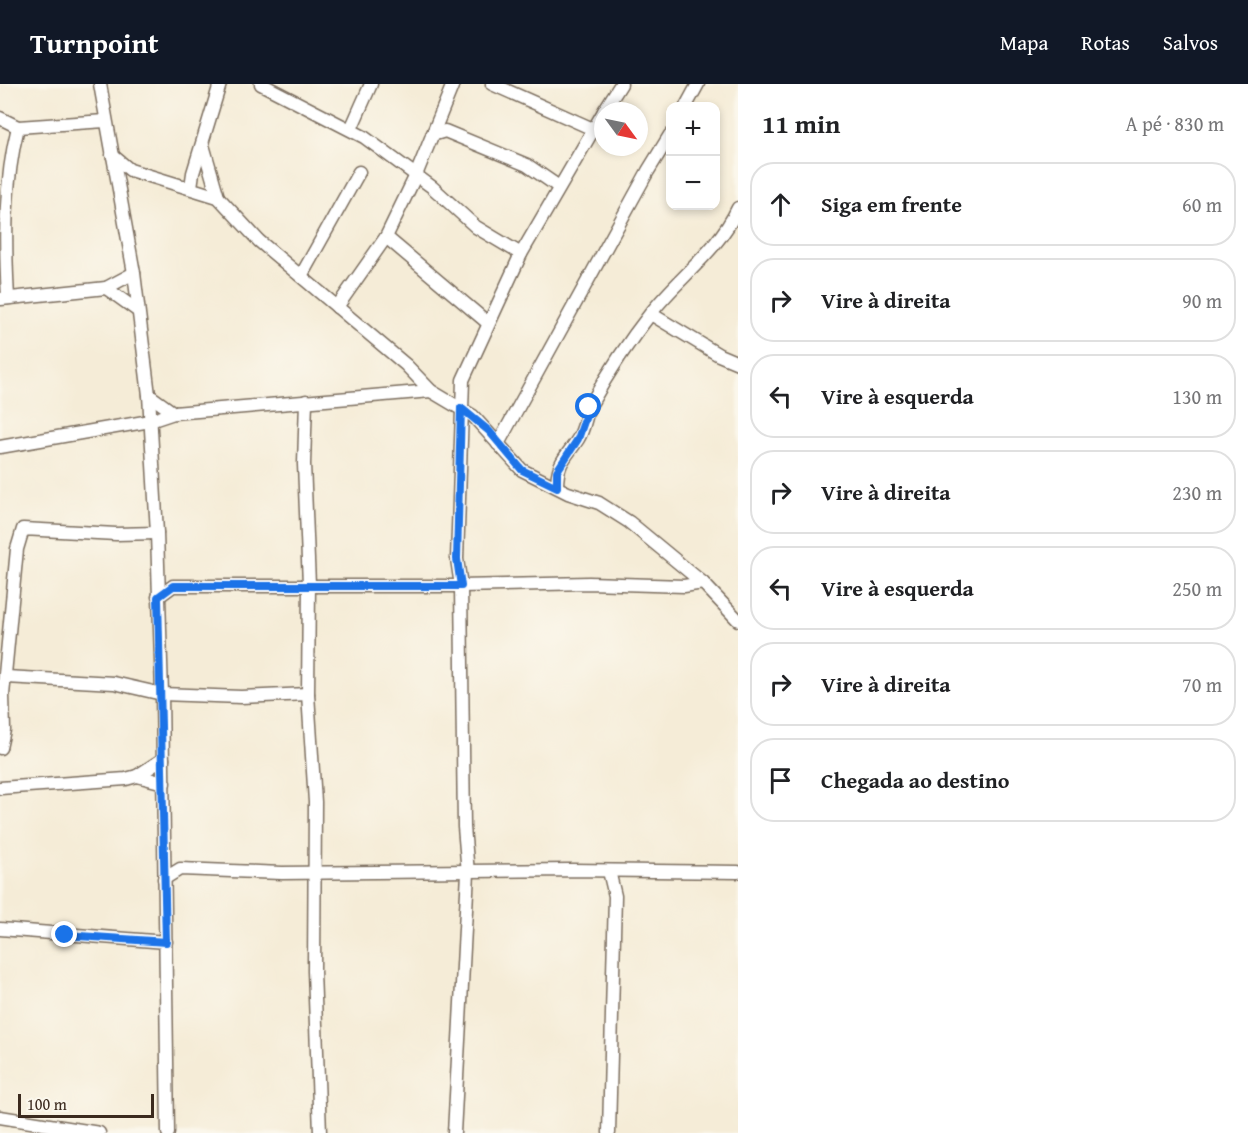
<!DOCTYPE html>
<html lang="pt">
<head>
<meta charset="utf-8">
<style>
  :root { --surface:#fff; --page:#f2f2f2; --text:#202124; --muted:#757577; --line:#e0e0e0; --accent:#111827 }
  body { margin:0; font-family:"Gentium Book Plus",serif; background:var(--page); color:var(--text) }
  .controls { position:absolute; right:18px; top:18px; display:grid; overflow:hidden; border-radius:12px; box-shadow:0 3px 9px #0003 }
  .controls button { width:54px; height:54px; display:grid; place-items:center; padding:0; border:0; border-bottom:2px solid var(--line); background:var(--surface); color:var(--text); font:30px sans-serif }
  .compass { position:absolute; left:594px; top:18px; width:54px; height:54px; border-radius:50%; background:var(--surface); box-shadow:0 3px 9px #0003; rotate:123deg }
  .scale { position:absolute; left:18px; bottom:15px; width:136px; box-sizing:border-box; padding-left:6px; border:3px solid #3b2a1e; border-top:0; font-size:16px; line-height:21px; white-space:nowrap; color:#3b2a1e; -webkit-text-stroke:4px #fbf7ec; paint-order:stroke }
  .stop { position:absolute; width:18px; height:18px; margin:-14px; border:4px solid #1a73e8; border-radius:50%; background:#fff }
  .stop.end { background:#1a73e8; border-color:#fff; box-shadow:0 2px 6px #0008 }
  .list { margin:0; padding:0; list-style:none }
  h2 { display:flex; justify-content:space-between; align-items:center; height:78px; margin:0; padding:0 24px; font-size:26px }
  h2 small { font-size:20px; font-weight:400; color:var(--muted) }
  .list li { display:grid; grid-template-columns:39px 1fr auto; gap:18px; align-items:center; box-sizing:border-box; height:84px; margin:0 12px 12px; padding:0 12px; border:2px solid var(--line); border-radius:24px }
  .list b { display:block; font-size:22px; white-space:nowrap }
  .list em { font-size:20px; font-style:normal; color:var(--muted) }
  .icon { flex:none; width:33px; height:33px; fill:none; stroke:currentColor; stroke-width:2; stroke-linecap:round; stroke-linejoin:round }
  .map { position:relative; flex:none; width:738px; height:1049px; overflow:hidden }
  header { display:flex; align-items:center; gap:36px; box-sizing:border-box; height:84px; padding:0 30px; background:var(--accent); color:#fff }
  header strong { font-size:28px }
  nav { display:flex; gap:33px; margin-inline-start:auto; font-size:21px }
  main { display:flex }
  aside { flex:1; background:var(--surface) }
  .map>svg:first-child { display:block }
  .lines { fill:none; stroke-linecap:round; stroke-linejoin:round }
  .minor-casing { stroke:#7c6e5f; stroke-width:15 }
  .minor { stroke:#fff; stroke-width:12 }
  .route { stroke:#1a73e8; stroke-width:8 }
</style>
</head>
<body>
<header>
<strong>Turnpoint</strong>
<nav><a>Mapa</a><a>Rotas</a><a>Salvos</a></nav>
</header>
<main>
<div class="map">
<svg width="738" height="1049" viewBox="0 0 738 1049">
  <rect width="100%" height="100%" fill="#fbf7ec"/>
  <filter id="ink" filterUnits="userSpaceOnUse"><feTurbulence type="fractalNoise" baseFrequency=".0167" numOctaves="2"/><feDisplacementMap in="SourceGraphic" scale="12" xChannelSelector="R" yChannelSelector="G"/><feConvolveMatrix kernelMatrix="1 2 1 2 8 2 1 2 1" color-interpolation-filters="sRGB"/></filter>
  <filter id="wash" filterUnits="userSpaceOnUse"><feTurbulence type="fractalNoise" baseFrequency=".008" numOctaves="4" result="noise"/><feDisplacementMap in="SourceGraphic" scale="24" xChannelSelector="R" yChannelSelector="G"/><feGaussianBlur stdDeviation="1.35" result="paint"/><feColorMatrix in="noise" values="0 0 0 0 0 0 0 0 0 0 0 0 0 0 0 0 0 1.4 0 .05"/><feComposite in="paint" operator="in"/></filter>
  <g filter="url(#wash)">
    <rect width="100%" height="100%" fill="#f5ecd7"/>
  </g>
  <g filter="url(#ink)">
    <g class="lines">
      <defs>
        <g id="minor">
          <path d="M100,0L134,189L149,311L157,449L162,610L168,1049"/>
          <path d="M261,0L364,53L432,103L476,143L521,170"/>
          <path d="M492,0L593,45"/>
          <path d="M686,22L698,0"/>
          <path d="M604,27L621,0"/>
          <path d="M0,34L18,43L105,37"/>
          <path d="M351,45L371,0"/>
          <path d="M432,51L445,47L527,81L559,103"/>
          <path d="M203,61L218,113"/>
          <path d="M112,71L130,86L218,113L259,157L406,281L431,307L473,332L522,386L568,409L599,419L629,438L703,499L738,536"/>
          <path d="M191,103L193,89L220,0"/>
          <path d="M386,153L488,239"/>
          <path d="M301,192L359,88"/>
          <path d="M106,204L138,227"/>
          <path d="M8,214C5,158 4,98 18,43"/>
          <path d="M1,215L106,204L134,189"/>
          <path d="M337,223L386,153L416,91L453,0"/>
          <path d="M651,230L719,271L738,279"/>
          <path d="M149,311L174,329"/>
          <path d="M306,317L304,380L309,500L308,610L315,718L314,887L320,1049"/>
          <path d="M498,360L648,87L670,51"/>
          <path d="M0,363L150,337L174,329L431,307"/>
          <path d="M557,403C557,377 566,374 578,355C585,344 585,331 591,320C608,289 629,257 651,229C679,193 718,167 738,124"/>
          <path d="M158,513L173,502H461L589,499L684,502L703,499"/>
          <path d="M6,593L114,599L162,610L241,613L308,610"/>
          <path d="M0,664L4,646L3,611L17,465L23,445L116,450L157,449"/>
          <path d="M137,692L164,699"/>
          <path d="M0,704L126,695L137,692L163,675"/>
          <path d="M164,795L180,785L282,789L571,786L738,788"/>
          <path d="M0,845L166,858"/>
          <path d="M0,1033L99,1049"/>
          <path d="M454,1049L468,789L464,743L461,502L457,475L463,296L521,170L603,29"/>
          <path d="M609,1049L615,812L609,787"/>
        </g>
      </defs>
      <use href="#minor" class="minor-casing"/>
      <use href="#minor" class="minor"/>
    </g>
  </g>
  <g class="lines" filter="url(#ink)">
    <path class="route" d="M65,851L166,858L158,513L173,502H461L457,475L461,324L489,347L522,386L557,403V387L578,355L589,323"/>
  </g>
</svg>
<div class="controls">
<button>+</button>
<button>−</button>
</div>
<svg class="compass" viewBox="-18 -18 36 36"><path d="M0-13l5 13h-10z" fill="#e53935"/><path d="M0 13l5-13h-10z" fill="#757577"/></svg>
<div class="scale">100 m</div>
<div class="stop" style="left:589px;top:323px"></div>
<div class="stop end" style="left:65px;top:851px"></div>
</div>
<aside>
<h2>11 min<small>A pé · 830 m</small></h2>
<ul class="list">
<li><svg class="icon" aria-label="ahead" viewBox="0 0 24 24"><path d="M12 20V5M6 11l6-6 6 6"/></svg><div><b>Siga em frente</b></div><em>60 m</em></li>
<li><svg class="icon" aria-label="right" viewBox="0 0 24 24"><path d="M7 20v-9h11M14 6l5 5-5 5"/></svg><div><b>Vire à direita</b></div><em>90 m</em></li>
<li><svg class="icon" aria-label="left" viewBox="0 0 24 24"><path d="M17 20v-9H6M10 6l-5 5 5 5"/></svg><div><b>Vire à esquerda</b></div><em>130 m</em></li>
<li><svg class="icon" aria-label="right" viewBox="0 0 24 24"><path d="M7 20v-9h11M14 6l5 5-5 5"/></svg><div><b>Vire à direita</b></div><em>230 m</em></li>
<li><svg class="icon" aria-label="left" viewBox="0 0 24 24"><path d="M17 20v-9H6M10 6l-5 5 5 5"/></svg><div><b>Vire à esquerda</b></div><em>250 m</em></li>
<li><svg class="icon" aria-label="right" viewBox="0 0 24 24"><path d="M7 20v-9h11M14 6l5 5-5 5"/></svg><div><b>Vire à direita</b></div><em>70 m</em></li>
<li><svg class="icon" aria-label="arrive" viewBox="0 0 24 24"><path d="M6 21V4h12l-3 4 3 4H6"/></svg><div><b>Chegada ao destino</b></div></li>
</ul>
</aside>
</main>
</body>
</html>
